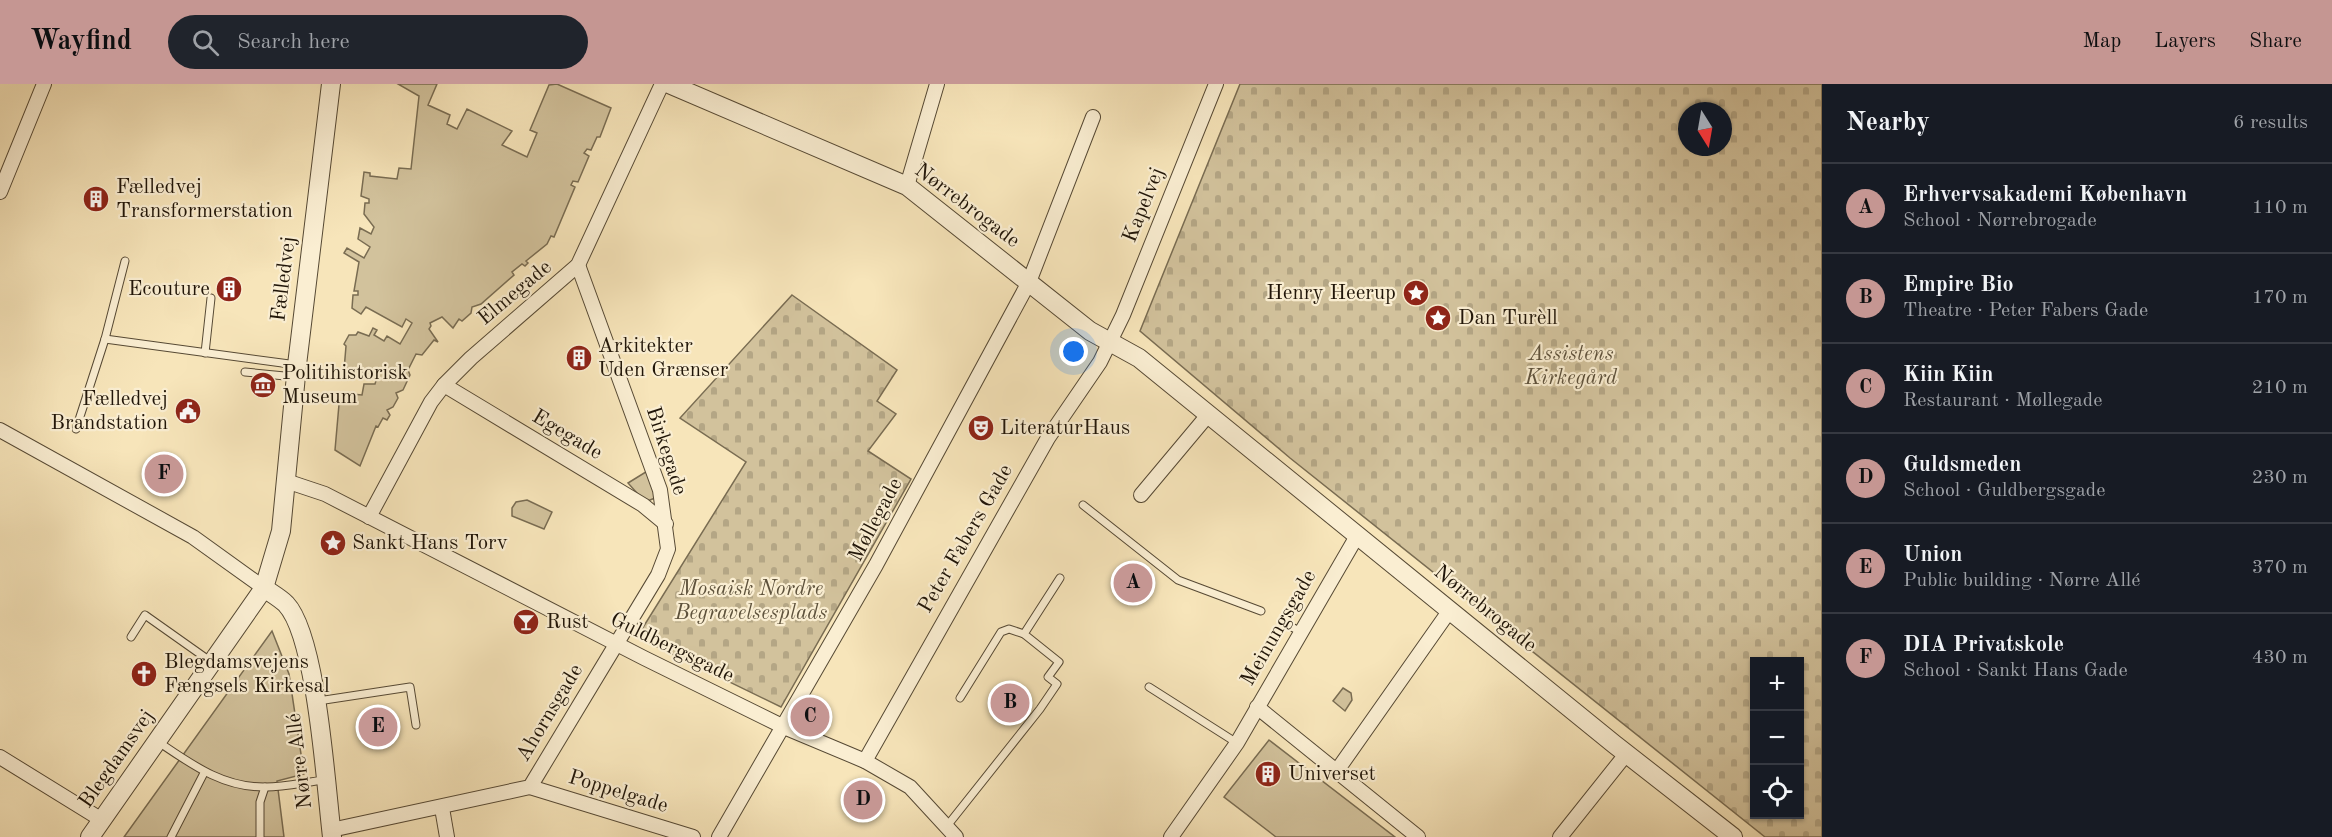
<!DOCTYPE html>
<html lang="en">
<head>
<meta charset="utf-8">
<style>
  :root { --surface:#171b24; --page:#20242c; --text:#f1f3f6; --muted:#9ea1a6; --line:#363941; --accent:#c59692 }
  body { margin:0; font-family:"Old Standard TT",serif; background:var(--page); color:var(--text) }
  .controls { position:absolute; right:18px; bottom:18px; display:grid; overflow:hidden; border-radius:0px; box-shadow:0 2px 4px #0004 }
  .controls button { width:54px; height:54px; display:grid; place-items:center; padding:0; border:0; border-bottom:2px solid var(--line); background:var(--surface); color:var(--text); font:30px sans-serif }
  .compass { position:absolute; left:1678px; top:18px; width:54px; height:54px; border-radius:50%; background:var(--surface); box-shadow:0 2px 4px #0004; rotate:169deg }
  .you { position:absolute; left:1074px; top:268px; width:21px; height:21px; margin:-15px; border:4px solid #fff; border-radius:50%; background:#1a73e8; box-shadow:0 0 0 9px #1a73e833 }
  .badge { display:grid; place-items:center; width:39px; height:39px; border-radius:50%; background:var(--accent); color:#111; font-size:20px; font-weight:700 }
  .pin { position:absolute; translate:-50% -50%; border:3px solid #fff; box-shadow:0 2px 6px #0006 }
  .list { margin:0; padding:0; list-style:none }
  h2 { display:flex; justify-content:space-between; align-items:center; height:78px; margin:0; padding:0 24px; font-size:26px }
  h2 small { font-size:20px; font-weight:400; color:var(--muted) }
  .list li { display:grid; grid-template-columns:39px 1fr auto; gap:18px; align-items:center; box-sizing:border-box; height:90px; padding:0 24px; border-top:2px solid var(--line) }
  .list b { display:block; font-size:22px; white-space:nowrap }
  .list p { margin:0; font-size:20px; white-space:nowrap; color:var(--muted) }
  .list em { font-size:20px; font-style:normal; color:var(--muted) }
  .icon { flex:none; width:33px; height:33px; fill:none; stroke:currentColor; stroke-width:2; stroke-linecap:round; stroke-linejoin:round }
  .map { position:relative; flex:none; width:1822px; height:753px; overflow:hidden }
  header { display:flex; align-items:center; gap:36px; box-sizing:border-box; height:84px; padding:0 30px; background:var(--accent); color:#111 }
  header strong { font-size:28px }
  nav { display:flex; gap:33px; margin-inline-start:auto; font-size:21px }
  .search { width:420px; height:54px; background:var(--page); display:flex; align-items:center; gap:15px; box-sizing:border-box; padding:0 21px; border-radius:33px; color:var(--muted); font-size:22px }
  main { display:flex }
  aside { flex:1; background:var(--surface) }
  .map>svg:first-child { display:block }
  .cemetery { fill:url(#cemetery-stones); stroke:#796c52; stroke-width:1.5; fill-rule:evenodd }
  .green { fill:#d2c29c; stroke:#796c52; stroke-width:1.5 }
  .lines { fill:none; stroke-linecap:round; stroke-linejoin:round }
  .service-casing { stroke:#564934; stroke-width:9 }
  .minor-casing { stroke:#564934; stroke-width:16 }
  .tertiary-casing { stroke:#564934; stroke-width:20 }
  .service { stroke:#faeed2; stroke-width:7 }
  .minor { stroke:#faeed2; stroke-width:14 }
  .tertiary { stroke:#faeed2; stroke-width:18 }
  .labels { text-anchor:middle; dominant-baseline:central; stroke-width:4.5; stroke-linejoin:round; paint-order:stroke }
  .poi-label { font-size:21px; fill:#201508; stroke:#faeed2; text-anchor:start }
  .street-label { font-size:21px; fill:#201508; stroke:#faeed2 }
  .park-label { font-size:21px; font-style:italic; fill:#5e523c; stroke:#faeed2 }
</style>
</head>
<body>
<header>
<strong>Wayfind</strong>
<div class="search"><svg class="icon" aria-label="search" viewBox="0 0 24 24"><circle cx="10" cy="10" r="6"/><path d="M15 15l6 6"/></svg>Search here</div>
<nav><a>Map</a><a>Layers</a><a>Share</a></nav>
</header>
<main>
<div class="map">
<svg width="1822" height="753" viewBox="0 0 1822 753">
  <defs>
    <pattern id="cemetery-stones" width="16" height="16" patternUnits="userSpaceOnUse" patternTransform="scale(1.5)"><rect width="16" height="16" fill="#d2c29c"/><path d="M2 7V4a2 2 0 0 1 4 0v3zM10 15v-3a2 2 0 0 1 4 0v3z" fill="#b4a685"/></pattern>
  </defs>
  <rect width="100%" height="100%" fill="#f7e5ba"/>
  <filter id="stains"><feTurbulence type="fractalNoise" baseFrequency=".00333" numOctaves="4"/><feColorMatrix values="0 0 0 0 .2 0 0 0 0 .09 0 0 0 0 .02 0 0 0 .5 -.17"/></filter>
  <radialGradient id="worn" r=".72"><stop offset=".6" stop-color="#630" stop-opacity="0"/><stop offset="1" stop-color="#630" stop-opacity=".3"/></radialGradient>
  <g class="cemetery">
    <path d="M1240,0H1822V753H1765L1290,374L1140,247ZM1687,27H1723V63H1687ZM1754,578H1800V730H1754Z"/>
    <path d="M792,211L897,286L877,317L896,330L868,367L911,395L781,623L637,553L746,378L680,334Z"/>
  </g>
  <g class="green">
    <path d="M398,0H437L428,21L450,31L447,40L457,45L467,25L512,47L502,61L527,73L537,49L530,46L549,1L557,0L611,24L600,53H597L591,66L587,65L584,69L589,72L578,98L573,97L571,101L575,103L554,153L551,152L547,160L526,177L528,179L525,182L522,180L512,188L514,191L481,220L472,223L471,229L462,237L459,235L453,244L442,233L430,239L431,242L429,245L438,258L434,256L422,271L416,270L408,286L410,291L403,306L396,309L398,314L393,323L387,326L390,331L387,336L383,334L378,343L376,342L360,382L335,366L340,309L362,311L364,300H375L378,290L344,286L346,262L344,260L349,251H356L358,248L369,252L373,244L377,246L374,251L384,257L387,252L400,260L412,239L406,235L402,243L366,223L361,230L352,224L353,211H358V207H354L359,178L344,169L347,164L364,174L370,163L358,155L360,144L371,150L374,143L364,130L365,119H369V115L361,112L364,88L370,89V92L397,95L399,84L411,85L419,12Z"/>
    <path d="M649,386L655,414L645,418L628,399Z"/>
    <path d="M527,416L552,428L544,445L512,432V424L516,418Z"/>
    <path d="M272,547L289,590L304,690L277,697L284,753H124Z"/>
    <path d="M1343,604L1351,609L1352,616L1345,627L1333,617Z"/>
    <path d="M1269,656L1395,753H1276L1224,713Z"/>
  </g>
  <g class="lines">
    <defs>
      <g id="service">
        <path d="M105,255L297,281"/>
        <path d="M205,269L211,214"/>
        <path d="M245,288L295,293"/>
        <path d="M76,345L105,255L125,177"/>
        <path d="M1083,421L1178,496L1261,527"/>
        <path d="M1288,541L1301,548"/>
        <path d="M131,553L145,531L210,577"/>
        <path d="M1149,603L1237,659"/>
        <path d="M960,614L1001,548L1009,545L1024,550"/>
        <path d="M318,617L410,603L416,641"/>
        <path d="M157,657C191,680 223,704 266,703C285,703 306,698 325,696"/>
        <path d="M947,742L1040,625L1057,600L1048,593L1059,578L1024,550L1060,494"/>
        <path d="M171,753L204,689"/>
        <path d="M260,753V718L265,703"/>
      </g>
      <g id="minor">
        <path d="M907,102L937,0"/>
        <path d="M0,108L44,0"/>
        <path d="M444,301L643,421L666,440"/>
        <path d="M0,346L193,453L264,504"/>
        <path d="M286,397L325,410L644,574L784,643L865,677L910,703L956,753"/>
        <path d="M1141,411L1208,331"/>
        <path d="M369,433L431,318L444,301L471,274L578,181L662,0"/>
        <path d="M1257,623L1418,753"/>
        <path d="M0,673L102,736"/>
        <path d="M865,677L1048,354L1100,278L1123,231L1216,0"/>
        <path d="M1336,688L1450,526"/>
        <path d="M530,703L693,753"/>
        <path d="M442,724L447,753"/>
        <path d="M331,746L530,703L658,491L668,465L660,406L578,181"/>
        <path d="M719,753L876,481L1029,198L1093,33"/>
        <path d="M1171,753L1237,659L1357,452"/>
        <path d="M1560,753L1627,669"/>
      </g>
      <g id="tertiary">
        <path d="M669,0L907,102L1090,247L1139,274L1614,660L1733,753"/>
        <path d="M264,504C271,509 280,514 286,520C317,553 326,704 332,753"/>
        <path d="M90,753L264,504L281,447L297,281L331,0"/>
      </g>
    </defs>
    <use href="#service" class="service-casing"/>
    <use href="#minor" class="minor-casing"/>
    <use href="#tertiary" class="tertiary-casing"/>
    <use href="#service" class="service"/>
    <use href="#minor" class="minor"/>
    <use href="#tertiary" class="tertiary"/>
  </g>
  <defs>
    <symbol id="building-disc" viewBox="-11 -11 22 22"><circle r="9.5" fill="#8f2418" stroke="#faeed2"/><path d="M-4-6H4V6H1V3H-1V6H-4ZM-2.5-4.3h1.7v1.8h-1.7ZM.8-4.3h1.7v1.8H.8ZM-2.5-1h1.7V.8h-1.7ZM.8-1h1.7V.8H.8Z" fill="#fff"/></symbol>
    <symbol id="sight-disc" viewBox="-11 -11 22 22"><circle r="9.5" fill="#8f2418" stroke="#faeed2"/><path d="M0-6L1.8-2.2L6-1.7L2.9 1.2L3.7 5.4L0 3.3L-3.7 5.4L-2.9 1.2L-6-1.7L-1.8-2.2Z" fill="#fff"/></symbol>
    <symbol id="museum-disc" viewBox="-11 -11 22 22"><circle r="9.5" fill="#8f2418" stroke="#faeed2"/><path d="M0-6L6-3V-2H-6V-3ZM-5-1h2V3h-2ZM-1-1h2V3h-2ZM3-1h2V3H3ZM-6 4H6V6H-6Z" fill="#fff"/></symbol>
    <symbol id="civic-disc" viewBox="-11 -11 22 22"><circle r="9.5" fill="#8f2418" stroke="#faeed2"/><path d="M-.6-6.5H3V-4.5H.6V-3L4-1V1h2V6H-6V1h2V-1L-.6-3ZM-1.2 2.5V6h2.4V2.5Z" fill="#fff"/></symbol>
    <symbol id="theatre-disc" viewBox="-11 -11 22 22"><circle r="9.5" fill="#8f2418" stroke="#faeed2"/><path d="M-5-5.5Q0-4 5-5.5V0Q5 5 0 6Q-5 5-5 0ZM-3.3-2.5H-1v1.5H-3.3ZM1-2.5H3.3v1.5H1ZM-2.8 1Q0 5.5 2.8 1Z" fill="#fff"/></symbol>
    <symbol id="bar-disc" viewBox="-11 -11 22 22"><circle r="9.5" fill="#8f2418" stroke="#faeed2"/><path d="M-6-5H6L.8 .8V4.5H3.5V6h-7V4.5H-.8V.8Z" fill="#fff"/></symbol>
    <symbol id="church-disc" viewBox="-11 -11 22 22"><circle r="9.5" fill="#8f2418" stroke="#faeed2"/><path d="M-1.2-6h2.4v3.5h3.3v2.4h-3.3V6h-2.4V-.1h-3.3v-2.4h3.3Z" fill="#fff"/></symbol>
  </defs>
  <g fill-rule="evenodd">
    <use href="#building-disc" x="81" y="100" width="30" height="30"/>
    <use href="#building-disc" x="214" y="190" width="30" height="30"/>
    <use href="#sight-disc" x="1401" y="194" width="30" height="30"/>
    <use href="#sight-disc" x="1423" y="219" width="30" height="30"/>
    <use href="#building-disc" x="564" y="259" width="30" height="30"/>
    <use href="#museum-disc" x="248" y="286" width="30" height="30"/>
    <use href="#civic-disc" x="173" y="312" width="30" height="30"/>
    <use href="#theatre-disc" x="966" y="329" width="30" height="30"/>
    <use href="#sight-disc" x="318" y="444" width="30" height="30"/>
    <use href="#bar-disc" x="511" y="523" width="30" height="30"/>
    <use href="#church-disc" x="129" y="575" width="30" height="30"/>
    <use href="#building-disc" x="1253" y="675" width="30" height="30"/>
  </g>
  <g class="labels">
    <g class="poi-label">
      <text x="116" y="103">Fælledvej<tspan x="116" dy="24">Transformerstation</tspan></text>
      <text x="210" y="205" text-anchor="end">Ecouture</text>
      <text x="1396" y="209" text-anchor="end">Henry Heerup</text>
      <text x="1458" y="234">Dan Turèll</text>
      <text x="598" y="262">Arkitekter<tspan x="598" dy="24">Uden Grænser</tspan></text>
      <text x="282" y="289">Politihistorisk<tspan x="282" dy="24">Museum</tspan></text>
      <text x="168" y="315" text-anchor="end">Fælledvej<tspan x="168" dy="24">Brandstation</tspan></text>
      <text x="1000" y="344">LiteraturHaus</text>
      <text x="352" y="459">Sankt Hans Torv</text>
      <text x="546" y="538">Rust</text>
      <text x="164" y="578">Blegdamsvejens<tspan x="164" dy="24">Fængsels Kirkesal</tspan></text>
      <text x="1288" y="690">Universet</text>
    </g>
    <g class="street-label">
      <text transform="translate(1144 121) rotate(-68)">Kapelvej</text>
      <text transform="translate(967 122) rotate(37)">Nørrebrogade</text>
      <text transform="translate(284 195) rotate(-83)">Fælledvej</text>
      <text transform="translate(515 209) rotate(-40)">Elmegade</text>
      <text transform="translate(567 351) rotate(31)">Egegade</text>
      <text transform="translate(666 367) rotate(72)">Birkegade</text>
      <text transform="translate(876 436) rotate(-62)">Møllegade</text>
      <text transform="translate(966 455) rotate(-60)">Peter Fabers Gade</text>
      <text transform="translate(1485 525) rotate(39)">Nørrebrogade</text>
      <text transform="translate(1279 544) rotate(-60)">Meinungsgade</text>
      <text transform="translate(672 564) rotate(26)">Guldbergsgade</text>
      <text transform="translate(550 629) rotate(-59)">Ahornsgade</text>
      <text transform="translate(117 675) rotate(-55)">Blegdamsvej</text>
      <text transform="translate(300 677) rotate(-97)">Nørre Allé</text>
      <text transform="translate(618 708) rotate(17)">Poppelgade</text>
    </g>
    <g class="park-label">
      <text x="1571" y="270">Assistens<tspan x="1571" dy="24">Kirkegård</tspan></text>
      <text x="751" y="505">Mosaisk Nordre<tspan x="751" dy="24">Begravelsesplads</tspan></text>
    </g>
  </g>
  <rect width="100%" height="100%" filter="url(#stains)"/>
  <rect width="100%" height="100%" fill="url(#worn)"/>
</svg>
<div class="controls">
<button>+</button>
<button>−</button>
<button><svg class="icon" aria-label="locate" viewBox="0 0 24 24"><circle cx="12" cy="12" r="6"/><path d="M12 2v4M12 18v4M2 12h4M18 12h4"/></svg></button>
</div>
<svg class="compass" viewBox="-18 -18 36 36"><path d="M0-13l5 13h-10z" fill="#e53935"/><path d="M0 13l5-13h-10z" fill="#9ea1a6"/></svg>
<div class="you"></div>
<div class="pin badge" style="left:1133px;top:499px">A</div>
<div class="pin badge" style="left:1010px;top:619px">B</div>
<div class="pin badge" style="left:810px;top:633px">C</div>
<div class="pin badge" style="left:863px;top:716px">D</div>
<div class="pin badge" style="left:378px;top:643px">E</div>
<div class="pin badge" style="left:164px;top:390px">F</div>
</div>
<aside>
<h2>Nearby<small>6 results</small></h2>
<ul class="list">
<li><span class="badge">A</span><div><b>Erhvervsakademi København</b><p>School · Nørrebrogade</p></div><em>110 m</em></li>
<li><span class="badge">B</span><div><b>Empire Bio</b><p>Theatre · Peter Fabers Gade</p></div><em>170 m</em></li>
<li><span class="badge">C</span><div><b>Kiin Kiin</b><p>Restaurant · Møllegade</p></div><em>210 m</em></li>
<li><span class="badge">D</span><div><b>Guldsmeden</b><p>School · Guldbergsgade</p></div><em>230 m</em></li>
<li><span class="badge">E</span><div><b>Union</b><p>Public building · Nørre Allé</p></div><em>370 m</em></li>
<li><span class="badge">F</span><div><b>DIA Privatskole</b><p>School · Sankt Hans Gade</p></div><em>430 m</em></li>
</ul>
</aside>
</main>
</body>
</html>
